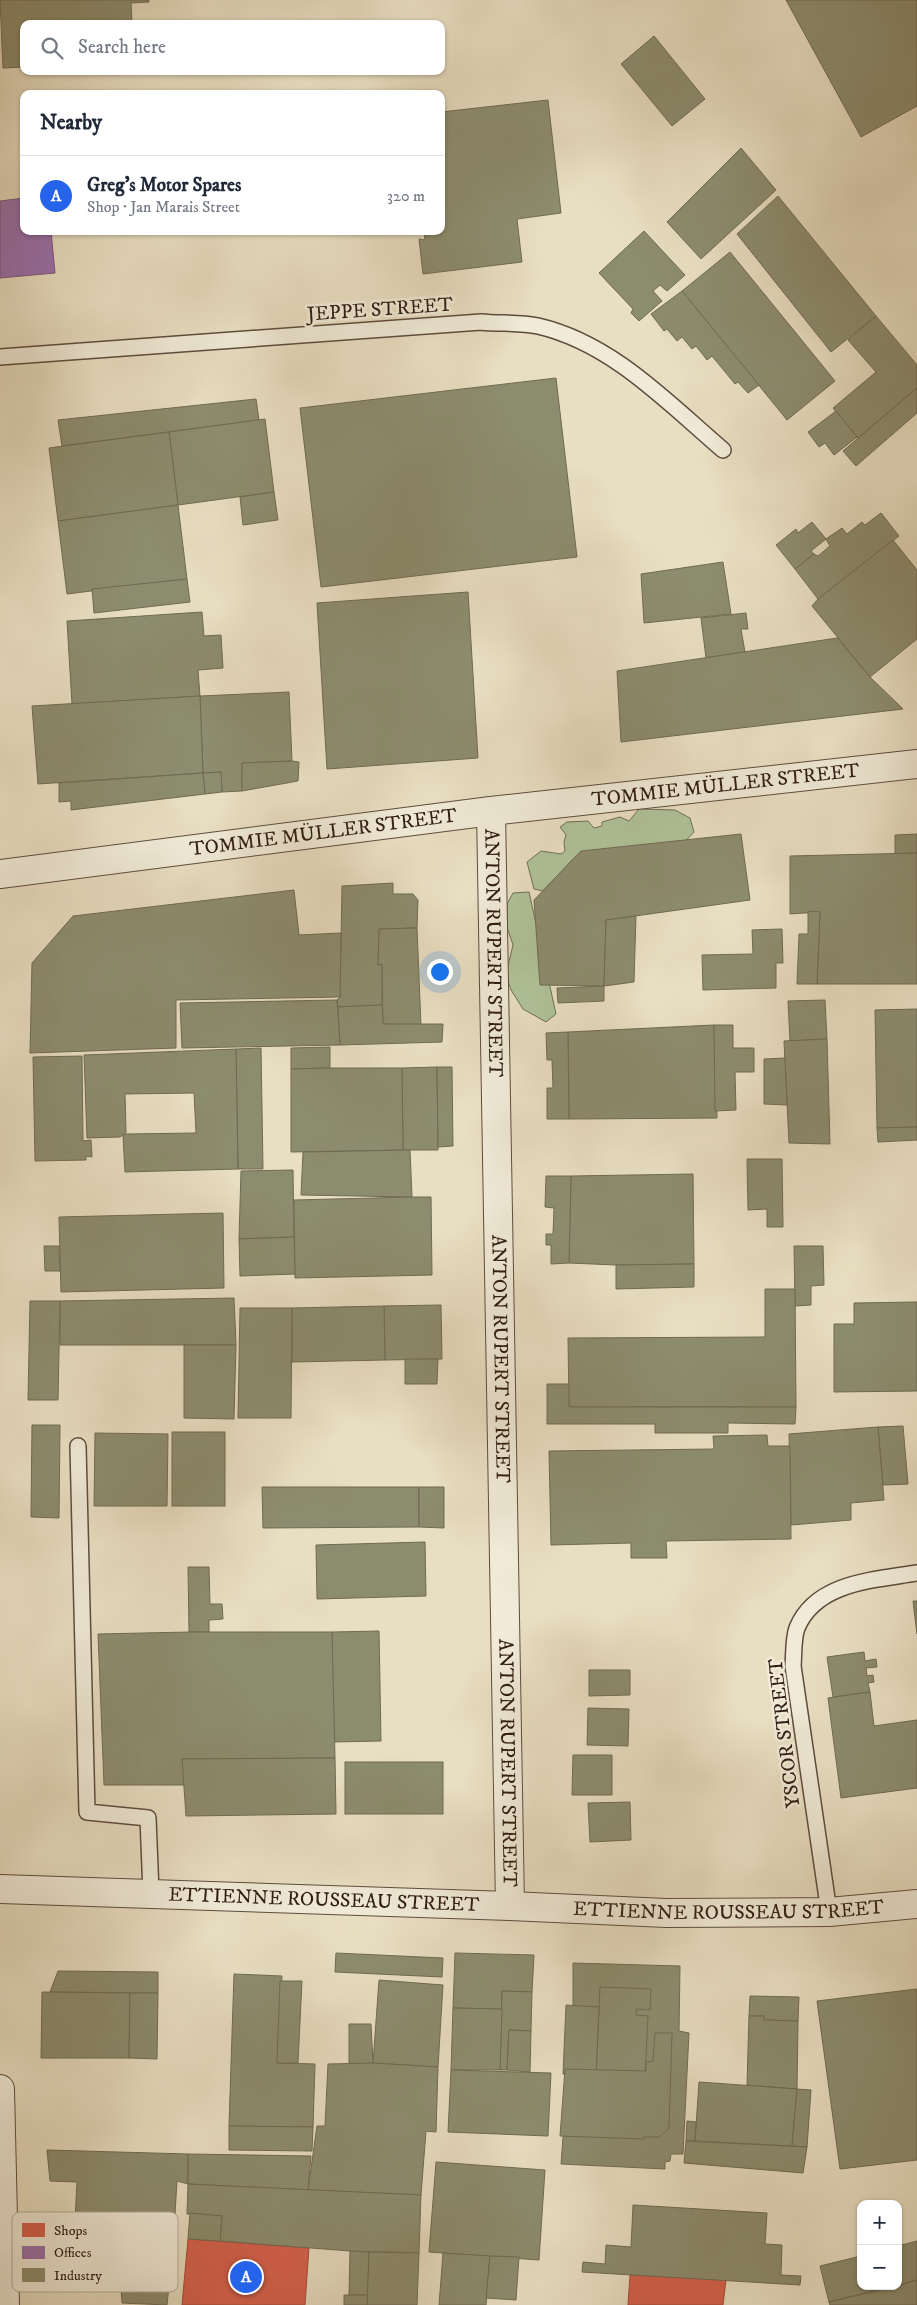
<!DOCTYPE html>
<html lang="en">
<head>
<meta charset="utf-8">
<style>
  :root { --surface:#fff; --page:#f2f2f3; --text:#1f2937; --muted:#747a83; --line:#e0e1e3; --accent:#2563eb }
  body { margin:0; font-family:"IM FELL DW Pica",serif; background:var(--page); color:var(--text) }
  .controls { position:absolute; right:15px; bottom:15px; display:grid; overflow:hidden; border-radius:10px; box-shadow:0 1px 4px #0004 }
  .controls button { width:45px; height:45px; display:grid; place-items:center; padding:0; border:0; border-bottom:1px solid var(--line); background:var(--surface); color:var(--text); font:25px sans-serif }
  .you { position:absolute; left:439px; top:971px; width:18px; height:18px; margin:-12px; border:4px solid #fff; border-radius:50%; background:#1a73e8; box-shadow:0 0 0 8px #1a73e833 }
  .badge { display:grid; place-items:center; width:32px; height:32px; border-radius:50%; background:var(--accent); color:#fff; font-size:16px; font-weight:700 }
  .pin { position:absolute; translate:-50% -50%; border:2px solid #fff; box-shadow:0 1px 5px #0006 }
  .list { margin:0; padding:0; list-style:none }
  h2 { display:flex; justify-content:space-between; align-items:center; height:65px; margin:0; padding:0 20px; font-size:21px }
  h2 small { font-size:16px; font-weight:400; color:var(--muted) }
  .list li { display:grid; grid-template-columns:32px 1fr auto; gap:15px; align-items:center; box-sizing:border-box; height:80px; padding:0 20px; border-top:1px solid var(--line) }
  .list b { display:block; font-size:19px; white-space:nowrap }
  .list p { margin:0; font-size:16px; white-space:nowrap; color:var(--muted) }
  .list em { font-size:16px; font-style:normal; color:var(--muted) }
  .icon { flex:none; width:28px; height:28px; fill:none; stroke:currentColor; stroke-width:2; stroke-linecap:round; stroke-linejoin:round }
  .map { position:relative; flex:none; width:917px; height:2305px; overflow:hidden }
  .search { position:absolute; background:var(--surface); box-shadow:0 1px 4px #0004; left:20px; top:20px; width:425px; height:55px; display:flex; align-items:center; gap:12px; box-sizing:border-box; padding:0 18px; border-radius:10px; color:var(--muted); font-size:19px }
  .panel { position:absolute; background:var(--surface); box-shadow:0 1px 4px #0004; left:20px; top:90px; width:425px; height:145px; border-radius:10px }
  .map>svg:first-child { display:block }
  .green { fill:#afc298; stroke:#706f56 }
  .shops { fill:#d6604d; stroke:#a44c3c }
  .offices { fill:#9970ab; stroke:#7a577d }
  .industry { fill:#8c8c6e; stroke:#706a53 }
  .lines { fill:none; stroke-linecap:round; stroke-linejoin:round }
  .lane-casing { stroke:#5e4c3e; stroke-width:18 }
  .street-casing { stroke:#5e4c3e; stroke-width:30 }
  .lane { stroke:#f0ead7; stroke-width:15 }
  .street { stroke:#f0ead7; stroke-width:28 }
  .labels { text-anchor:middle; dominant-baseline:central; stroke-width:5; stroke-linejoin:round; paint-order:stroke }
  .street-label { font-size:20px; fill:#301c13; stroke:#f0ead7 }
  .key { fill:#f0ead7; stroke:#b6ac9c; stroke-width:1 }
  .key-label { font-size:14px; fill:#301c13 }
</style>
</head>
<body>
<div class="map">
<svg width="917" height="2305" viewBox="0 0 917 2305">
  <rect width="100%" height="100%" fill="#e8dec1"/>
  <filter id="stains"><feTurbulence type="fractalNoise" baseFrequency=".004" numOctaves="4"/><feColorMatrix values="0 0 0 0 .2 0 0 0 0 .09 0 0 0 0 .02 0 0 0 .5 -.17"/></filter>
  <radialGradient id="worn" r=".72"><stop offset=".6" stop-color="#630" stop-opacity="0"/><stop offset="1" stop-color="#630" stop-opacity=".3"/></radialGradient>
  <g class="green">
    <path d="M639,809L675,810L690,818L694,832L677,850L573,859L543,891L534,889L527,862L541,851L561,854L565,851L564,842L566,835L560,827L567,822L588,821L594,828L602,826V822L620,817L629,821Z"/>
    <path d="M529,892L556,1014L546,1022L523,1009L511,990L506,974L513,945L507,927V904L513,893Z"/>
  </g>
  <g class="shops">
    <path d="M188,2239L309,2248L305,2305H182Z"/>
    <path d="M630,2275L726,2280L723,2305H628Z"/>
  </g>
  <path class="offices" d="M24,198V231H51L55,273L0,278V201Z"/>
  <g class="industry">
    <path d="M0,0H149V2L131,3L132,24H24V67L3,68Z"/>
    <path d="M786,0H917V106L861,137Z"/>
    <path d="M654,36L705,99L672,126L621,64Z"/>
    <path d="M548,100L561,213L517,219L522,262L423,274L419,239L425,240L424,231H441V112Z"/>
    <path d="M741,148L776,190L701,259L667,222Z"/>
    <path d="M778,196L876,316L831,352L737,234Z"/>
    <path d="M644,231L685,275L667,291L660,285L653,291L662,301L639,321L631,313L633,309L599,273Z"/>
    <path d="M730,252L835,381L787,420L682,291Z"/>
    <path d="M682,291L759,385L748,393L738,382L735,384L712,356L707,360L696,346L692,349L682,337L677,341L667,329L664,331L651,314Z"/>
    <path d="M876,316L917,365V388L858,438L833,408L876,372L848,340Z"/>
    <path d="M556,378L577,557L321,587L300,408Z"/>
    <path d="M917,388V413L856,466L843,451Z"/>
    <path d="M256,399L259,420L62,446L58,420Z"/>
    <path d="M836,411L857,437L834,455L825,443L819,447L808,432Z"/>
    <path d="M265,419L274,492L178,505L169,432Z"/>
    <path d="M169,432L178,505L58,521L49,448Z"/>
    <path d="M274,492L278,520L243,525L240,497Z"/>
    <path d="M178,505L187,579L67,594L58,521Z"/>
    <path d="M881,513L899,536L818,599L795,569L814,554L818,556L830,546L826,539L842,528L847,534L862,522L865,525Z"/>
    <path d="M812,522L826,539L811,551L814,554L795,569L776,545L796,529L798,533Z"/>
    <path d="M893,540L917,570V639L870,677L812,606L818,599Z"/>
    <path d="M723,562L731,614L644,623L641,574Z"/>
    <path d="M187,579L190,602L94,613L92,589Z"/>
    <path d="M468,592L478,758L327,769L317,603Z"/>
    <path d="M202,612L204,636L221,635L223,668L198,670L200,696L72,704L67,621Z"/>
    <path d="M746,613L748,629H741L745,652L706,658L701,618Z"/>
    <path d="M837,638L870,677L903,709L621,742L617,671Z"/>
    <path d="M289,692L292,761L242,763V791L222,792L221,772L203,773L200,696Z"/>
    <path d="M200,696L203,773L38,784L32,706Z"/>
    <path d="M292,761L299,762L298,781L242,791V763Z"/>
    <path d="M221,772L222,792L205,794L203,773Z"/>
    <path d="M203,773L205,794L71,810V801L59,802V783Z"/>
    <path d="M741,834L750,900L606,920L604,986L540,985L534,900L581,851Z"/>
    <path d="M917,834V853L895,854V835Z"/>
    <path d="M917,853V984H817L820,912L790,914V856Z"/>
    <path d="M393,883V894H413L418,900L417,928L379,929L378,965L382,964V1005L338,1007L337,1000L340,997L342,886Z"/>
    <path d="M294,890L299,935L341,933L340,997L176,1000V1048L30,1053L32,963L73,916Z"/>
    <path d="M808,911L820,912L817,984H797L799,934H808Z"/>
    <path d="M636,916L634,982L604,986L606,920Z"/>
    <path d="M417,928L421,1026L383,1024L382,964L378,965L379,929Z"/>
    <path d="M782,929L783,963H776V988L703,990L702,955L753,954L752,930Z"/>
    <path d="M604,986V1001L558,1003L557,988Z"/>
    <path d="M337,1000L340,1045L182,1048L180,1003Z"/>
    <path d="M825,1000L827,1039L790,1041L788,1001Z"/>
    <path d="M382,1005L383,1024H443L442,1042L340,1045L338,1007Z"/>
    <path d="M917,1009V1127L877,1128L875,1010Z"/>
    <path d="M714,1025L717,1118L569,1119L568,1032Z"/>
    <path d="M714,1025H733V1048H754V1072H735L736,1110L715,1111Z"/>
    <path d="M568,1032L569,1119H547V1088H553L552,1060H547L546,1033Z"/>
    <path d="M827,1039L830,1144L789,1143L784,1041Z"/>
    <path d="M330,1047V1068L291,1069V1048Z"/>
    <path d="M261,1048L263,1169H238L236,1049Z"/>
    <path d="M236,1049L238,1169L125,1172L123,1136L126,1134L196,1133L194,1093L125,1094L126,1133L120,1137L87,1138L84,1055Z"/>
    <path d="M82,1056L83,1141L91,1140L92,1157L86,1156V1160L35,1161L33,1057Z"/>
    <path d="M785,1058L787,1105L764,1104V1059Z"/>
    <path d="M437,1067L438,1150H403L402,1068Z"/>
    <path d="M437,1067H452L453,1146L438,1147Z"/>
    <path d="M330,1068H402L403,1150L291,1152V1069Z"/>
    <path d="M917,1127V1140L878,1142L877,1128Z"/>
    <path d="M410,1150L412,1197L301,1195L303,1152Z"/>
    <path d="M747,1159H782L783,1227H767V1209L748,1210Z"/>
    <path d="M293,1170L294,1237L239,1239L241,1171Z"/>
    <path d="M693,1174L694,1264L616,1265L569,1263L571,1176Z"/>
    <path d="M546,1176H571L569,1263L551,1264V1245H546V1234H553L554,1208L545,1207Z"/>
    <path d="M412,1197H431L432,1275L295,1278L294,1200Z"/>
    <path d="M223,1213L224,1288L61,1292L59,1217Z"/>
    <path d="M294,1237L295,1274L240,1276L239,1239Z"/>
    <path d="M44,1246H59L60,1271H45Z"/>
    <path d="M794,1246H823L824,1285L811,1286V1305L795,1306Z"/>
    <path d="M694,1264V1287L616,1289V1265Z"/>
    <path d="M765,1289H795L796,1407H569L568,1338L765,1337Z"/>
    <path d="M234,1298L236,1345H60V1301Z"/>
    <path d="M30,1301H60L58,1400H28Z"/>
    <path d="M917,1302V1391L834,1392V1324H854V1303Z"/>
    <path d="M441,1305L442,1359L385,1360L384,1306Z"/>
    <path d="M384,1306L385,1360L292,1362V1308Z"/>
    <path d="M240,1308H292L291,1418H238Z"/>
    <path d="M184,1345H236L234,1419L184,1418Z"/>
    <path d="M405,1359H438L437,1384H405Z"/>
    <path d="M547,1384H569V1407H796L795,1424L728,1423V1433H655V1424H547Z"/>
    <path d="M32,1425H60L59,1518L31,1517Z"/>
    <path d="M903,1426L908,1484L883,1485L878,1427Z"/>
    <path d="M878,1427L884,1500L851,1503V1520L791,1525L789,1434Z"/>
    <rect x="172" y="1432" width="53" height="74"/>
    <path d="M95,1433L168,1434L167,1506H94Z"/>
    <path d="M767,1435L768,1446H790L791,1539L666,1541L667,1558H631V1543L551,1545L549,1451L714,1449L713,1436Z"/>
    <path d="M262,1487H419V1527L263,1528Z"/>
    <path d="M419,1487H444V1528L419,1527Z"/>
    <path d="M425,1542L426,1596L317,1599L316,1545Z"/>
    <path d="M188,1567H209L210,1604H222L223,1619L209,1620V1632H189Z"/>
    <path d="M913,1601H917V1634Z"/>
    <path d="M379,1631L381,1741L333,1742L332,1632Z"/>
    <path d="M189,1632H332L335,1758L182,1759L185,1785H104L98,1634Z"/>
    <path d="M864,1652L865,1661L876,1659L877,1667L866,1668L867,1676L873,1675L874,1682L868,1683L870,1692L833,1697L827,1657Z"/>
    <path d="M589,1670H630V1695L589,1696Z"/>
    <path d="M870,1692L874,1726L917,1720V1788L841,1798L828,1698Z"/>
    <path d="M588,1708L629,1709L628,1746L587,1745Z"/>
    <path d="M573,1755H612V1795H572Z"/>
    <path d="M335,1758L336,1814L186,1816L182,1759Z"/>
    <rect x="345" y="1762" width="98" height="52"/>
    <path d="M630,1802L631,1840L590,1842L588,1803Z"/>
    <path d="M336,1953L443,1958L442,1977L335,1972Z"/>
    <path d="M455,1953L534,1955L532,1992L502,1991V2009L453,2008Z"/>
    <path d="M573,1963L680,1966L679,2031L689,2033L683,2154H671L670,2161L665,2162V2169L561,2164L573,2006Z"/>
    <path d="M58,1971L158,1972V1993L50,1992Z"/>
    <path d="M234,1974L282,1976L277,2063L315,2064L313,2127L229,2126Z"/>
    <path d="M379,1980L443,1985L438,2067L373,2063Z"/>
    <path d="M280,1981H302L298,2063H277Z"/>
    <path d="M600,1987L651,1989L650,2010L636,2009V2015L648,2016L645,2078L596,2076Z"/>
    <path d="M917,1989V2160L840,2169L817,2001Z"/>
    <path d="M502,1991L532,1992L531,2031L509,2030L507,2070H500Z"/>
    <path d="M42,1992L130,1993L129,2058H41Z"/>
    <path d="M130,1993H158L157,2059L129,2058Z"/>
    <path d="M750,1996L799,1997L798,2021L764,2020V2016H749Z"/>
    <path d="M566,2005L599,2007L596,2076L563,2074Z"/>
    <path d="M453,2008L502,2009L500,2070H451Z"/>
    <path d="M749,2016H764V2020L798,2021L797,2089L747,2085Z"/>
    <path d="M349,2024H371L373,2063L349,2065Z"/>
    <path d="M509,2030L531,2031L530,2072L507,2070Z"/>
    <path d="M655,2033H672L669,2129L659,2137H644V2139L560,2136L565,2069L646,2071V2062L653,2061Z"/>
    <path d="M373,2063L438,2067L436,2132L426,2131L421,2195L308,2190L317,2126H325L328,2064Z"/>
    <path d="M451,2070L551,2073L548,2136L448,2132Z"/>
    <path d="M699,2082L797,2089L792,2146L695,2141Z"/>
    <path d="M797,2089L811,2090L807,2147L792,2146Z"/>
    <path d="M687,2121L696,2122L695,2141H686Z"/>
    <path d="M229,2126L313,2127L312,2151L229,2150Z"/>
    <path d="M686,2141L807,2147L803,2173L684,2163Z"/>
    <path d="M47,2150L188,2154V2184L177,2181L173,2246L74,2240L77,2182L50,2181Z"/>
    <path d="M188,2154L311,2156L308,2190L188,2184Z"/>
    <path d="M436,2162L545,2170L539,2260L429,2252Z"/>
    <path d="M188,2184L421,2195L419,2253L350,2251L220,2241L222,2216L187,2214Z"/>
    <path d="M633,2205L767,2213L765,2244L782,2245L781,2275L801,2276L800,2285L582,2272L583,2262L605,2264L606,2245L631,2247Z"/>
    <path d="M190,2213L222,2216L220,2241L188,2239Z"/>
    <path d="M917,2241V2280L898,2285V2246Z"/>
    <path d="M125,2242L173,2246L167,2305L122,2303L121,2287Z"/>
    <path d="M350,2251L369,2252L368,2295H349Z"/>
    <path d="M369,2252L419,2253L417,2305H367Z"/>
    <path d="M443,2253L490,2256L486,2305H439Z"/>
    <path d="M490,2256L519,2257L516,2300L486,2298Z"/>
    <path d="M861,2256V2286H892L829,2302L820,2266Z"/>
    <path d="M917,2280V2305H830L829,2302L898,2286Z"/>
    <path d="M344,2295H368L367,2305H344Z"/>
  </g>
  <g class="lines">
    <defs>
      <g id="lane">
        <path d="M0,357L481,322C499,324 520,322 538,326C612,343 668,403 723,450"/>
        <path d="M78,1446L87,1812L148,1818L151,1893"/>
        <path d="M829,1912L793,1666C794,1655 793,1639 797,1628C816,1582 874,1580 917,1573"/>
      </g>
      <g id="street">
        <path id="s1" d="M491,811L510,1906"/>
        <path id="s2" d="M0,874L491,811L917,764"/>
        <path id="s3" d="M0,1889L510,1906L666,1913L829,1912L917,1904"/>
        <path d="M0,2089L5,2305"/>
      </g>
    </defs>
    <use href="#lane" class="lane-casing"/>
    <use href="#street" class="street-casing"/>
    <use href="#lane" class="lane"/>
    <use href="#street" class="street"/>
  </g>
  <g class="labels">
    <g class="street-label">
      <text transform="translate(380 310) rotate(-4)">JEPPE STREET</text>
      <text stroke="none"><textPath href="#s2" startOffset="731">TOMMIE MÜLLER STREET</textPath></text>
      <text stroke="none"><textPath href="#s2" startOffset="326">TOMMIE MÜLLER STREET</textPath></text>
      <text stroke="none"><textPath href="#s1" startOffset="142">ANTON RUPERT STREET</textPath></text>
      <text stroke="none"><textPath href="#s1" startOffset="548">ANTON RUPERT STREET</textPath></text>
      <text transform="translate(785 1733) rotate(-97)">YSCOR STREET</text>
      <text stroke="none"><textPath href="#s1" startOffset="952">ANTON RUPERT STREET</textPath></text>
      <text stroke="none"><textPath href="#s3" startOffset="324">ETTIENNE ROUSSEAU STREET</textPath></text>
      <text stroke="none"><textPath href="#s3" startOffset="729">ETTIENNE ROUSSEAU STREET</textPath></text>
    </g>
  </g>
  <rect x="12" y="2212" width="166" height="80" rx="8" class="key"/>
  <rect x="22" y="2223" width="23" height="14" fill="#d6604d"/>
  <rect x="22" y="2246" width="23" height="13" fill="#9970ab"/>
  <rect x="22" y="2268" width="23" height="14" fill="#8c8c6e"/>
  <g class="key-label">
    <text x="54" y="2235">Shops</text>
    <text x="54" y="2257">Offices</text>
    <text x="54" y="2280">Industry</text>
  </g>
  <rect width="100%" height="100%" filter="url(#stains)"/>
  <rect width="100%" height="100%" fill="url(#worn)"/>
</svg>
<div class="controls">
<button>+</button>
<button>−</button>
</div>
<div class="you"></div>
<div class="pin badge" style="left:246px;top:2277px">A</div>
<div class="search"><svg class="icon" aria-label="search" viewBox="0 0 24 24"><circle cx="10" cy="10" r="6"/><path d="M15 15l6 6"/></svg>Search here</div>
<section class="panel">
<h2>Nearby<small></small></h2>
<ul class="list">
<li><span class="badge">A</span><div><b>Greg's Motor Spares</b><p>Shop · Jan Marais Street</p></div><em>320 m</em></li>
</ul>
</section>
</div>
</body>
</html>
